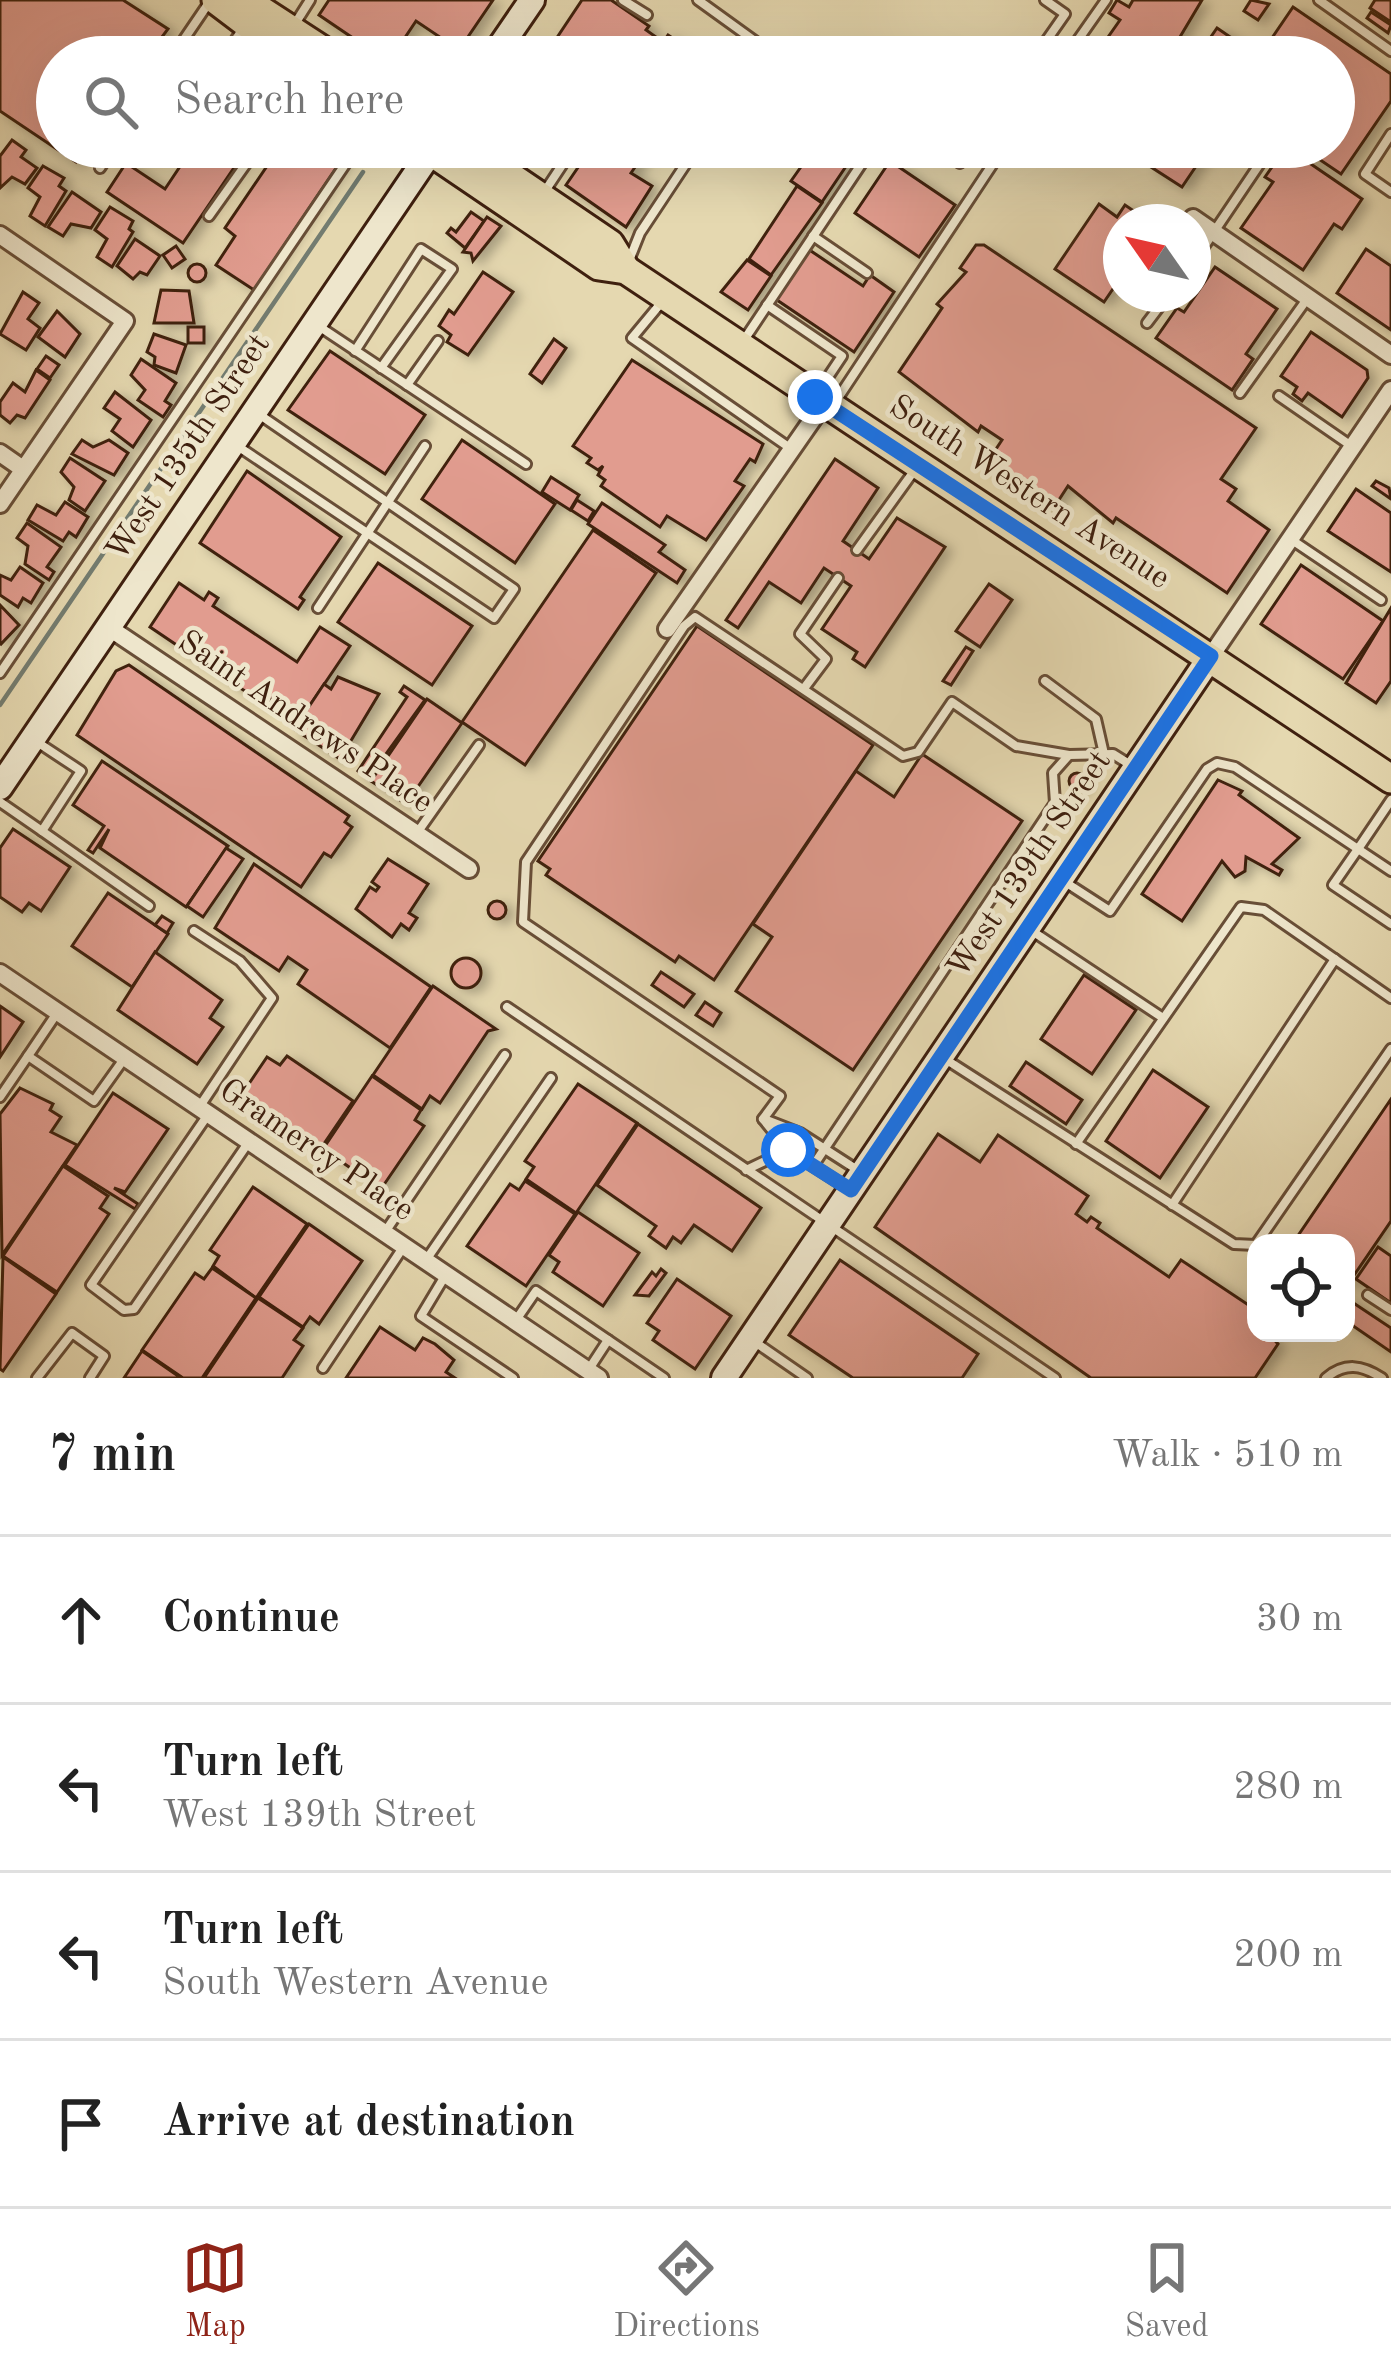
<!DOCTYPE html>
<html lang="en">
<head>
<meta charset="utf-8">
<style>
  :root { --surface:#fff; --page:#f2f2f2; --text:#222; --muted:#767676; --line:#e0e0e0; --accent:#8f2418 }
  body { margin:0; font-family:"Old Standard TT",serif; background:var(--page); color:var(--text) }
  .controls { position:absolute; right:36px; bottom:36px; display:grid; overflow:hidden; border-radius:24px; box-shadow:0 12px 48px #0002 }
  .controls button { width:108px; height:108px; display:grid; place-items:center; padding:0; border:0; border-bottom:3px solid var(--line); background:var(--surface); color:var(--text); font:60px sans-serif }
  .compass { position:absolute; left:1103px; top:204px; width:108px; height:108px; border-radius:50%; background:var(--surface); box-shadow:0 12px 48px #0002; rotate:304deg }
  .stop { position:absolute; width:36px; height:36px; margin:-27px; border:9px solid #1a73e8; border-radius:50%; background:#fff }
  .stop.end { background:#1a73e8; border-color:#fff; box-shadow:0 3px 12px #0008 }
  .list { margin:0; padding:0; list-style:none }
  h2 { display:flex; justify-content:space-between; align-items:center; height:156px; margin:0; padding:0 48px; font-size:51px }
  h2 small { font-size:39px; font-weight:400; color:var(--muted) }
  .list li { display:grid; grid-template-columns:78px 1fr auto; gap:36px; align-items:center; box-sizing:border-box; height:168px; padding:0 48px; border-top:3px solid var(--line) }
  .list b { display:block; font-size:45px; white-space:nowrap }
  .list p { margin:0; font-size:39px; white-space:nowrap; color:var(--muted) }
  .list em { font-size:39px; font-style:normal; color:var(--muted) }
  .icon { flex:none; width:66px; height:66px; fill:none; stroke:currentColor; stroke-width:2; stroke-linecap:round; stroke-linejoin:round }
  .map { position:relative; flex:none; width:1391px; height:1378px; overflow:hidden }
  .search { position:absolute; background:var(--surface); box-shadow:0 12px 48px #0002; left:36px; right:36px; top:36px; height:132px; display:flex; align-items:center; gap:30px; box-sizing:border-box; padding:0 42px; border-radius:66px; color:var(--muted); font-size:45px }
  .sheet { height:828px; background:var(--surface) }
  nav { display:flex; justify-content:space-around; align-items:center; box-sizing:border-box; height:168px; border-top:3px solid var(--line); background:var(--surface); font-size:33px; color:var(--muted) }
  nav a { display:grid; justify-items:center; gap:6px }
  nav .on { color:var(--accent) }
  .map>svg:first-child { display:block }
  .lines { fill:none; stroke-linecap:round; stroke-linejoin:round }
  .stream { stroke:#737c70; stroke-width:4.5 }
  .building { fill:#e19c8f; stroke:#3f200f; stroke-width:3; filter:url(#shadow) }
  .lane-casing { stroke:#684e37; stroke-width:14 }
  .street-casing { stroke:#684e37; stroke-width:22 }
  .secondary-casing { stroke:#3f200f; stroke-width:30 }
  .primary-casing { stroke:#3f200f; stroke-width:33 }
  .lane { stroke:#eee6cc; stroke-width:8 }
  .street { stroke:#eee6cc; stroke-width:16 }
  .secondary { stroke:#eee6cc; stroke-width:24 }
  .primary { stroke:#e5d8b0; stroke-width:27 }
  .route { stroke:#1a73e8; stroke-width:15 }
  .labels { text-anchor:middle; dominant-baseline:central; stroke-width:9; stroke-linejoin:round; paint-order:stroke }
  .street-label { font-size:33px; fill:#3f200f; stroke:#eee6cc }
</style>
</head>
<body>
<div class="map">
<svg width="1391" height="1378" viewBox="0 0 1391 1378">
  <defs>
    <filter id="shadow"><feDropShadow dx="7" dy="4" stdDeviation="6" flood-color="#0004"/></filter>
  </defs>
  <rect width="100%" height="100%" fill="#e5d8b0"/>
  <filter id="stains"><feTurbulence type="fractalNoise" baseFrequency=".00167" numOctaves="4"/><feColorMatrix values="0 0 0 0 .2 0 0 0 0 .09 0 0 0 0 .02 0 0 0 .5 -.17"/></filter>
  <radialGradient id="worn" r=".72"><stop offset=".6" stop-color="#630" stop-opacity="0"/><stop offset="1" stop-color="#630" stop-opacity=".3"/></radialGradient>
  <g class="lines">
    <path class="stream" d="M0,705L363,172"/>
  </g>
  <g class="building">
    <path d="M0,0H123L168,29L147,57H57V147H86L76,162L0,111Z"/>
    <path d="M329,0H493L459,50L416,21L392,57H381L319,15Z"/>
    <path d="M582,0H611L649,26L646,30L656,37L642,57H557L548,51Z"/>
    <path d="M1117,0L1129,7L1133,0H1202L1168,57H1091L1084,52L1091,41L1101,47L1120,20L1109,13Z"/>
    <path d="M1251,0L1269,4L1258,20L1244,11Z"/>
    <path d="M1375,0H1391V22L1370,8Z"/>
    <path d="M1293,7L1391,74V101L1341,174L1301,147H1334V57H1259Z"/>
    <path d="M1371,12L1391,25L1388,33L1367,18Z"/>
    <path d="M1217,28L1258,56V57H1197Z"/>
    <path d="M668,35L700,57H653Z"/>
    <path d="M12,140L26,150L21,157L37,168L25,184L12,177L0,188V156Z"/>
    <path d="M193,147H248L183,243L107,192L126,163L165,189Z"/>
    <path d="M280,147H340L347,152L254,290L216,265L235,236L225,228Z"/>
    <path d="M536,147H563L555,160Z"/>
    <path d="M592,147H649L631,173L652,186L626,227L566,185Z"/>
    <path d="M815,147H859L822,202L791,181Z"/>
    <path d="M1146,147H1209L1182,187L1151,167L1159,156Z"/>
    <path d="M1286,147L1362,199L1342,229L1334,224L1303,270L1241,228L1273,182L1265,177Z"/>
    <path d="M890,161L955,205L919,257L855,213Z"/>
    <path d="M43,166L64,178L59,186L66,191L45,226L30,216L40,197L28,188Z"/>
    <path d="M797,186L822,203L771,275L749,259Z"/>
    <path d="M72,192L101,212L91,228L71,224L63,236L48,227Z"/>
    <path d="M1099,204L1117,217L1125,205L1150,222H1121V277L1104,302L1055,269Z"/>
    <path d="M110,207L133,221L129,229L133,232L112,267L97,257L107,239L95,230Z"/>
    <path d="M471,212L484,221L465,248L447,233L451,228L456,232Z"/>
    <path d="M487,217L501,226L473,261L471,253L463,252Z"/>
    <path d="M135,239L160,256L147,275L140,272L133,279L117,266Z"/>
    <path d="M976,245H984L1256,428L1221,479L1236,489L1228,501L1269,530L1227,593L1116,518L1113,523L1068,486L1053,509L986,464L1002,440L981,426L978,432L899,372L942,308L937,304L966,272L960,268Z"/>
    <path d="M176,246L185,259L172,268L163,255Z"/>
    <path d="M808,249L863,286L870,275L894,292L854,352L774,298Z"/>
    <path d="M1366,249L1391,266V330L1337,293Z"/>
    <path d="M747,260L771,276L748,310L721,292Z"/>
    <circle cx="197" cy="273" r="9"/>
    <path d="M1215,267L1277,309L1246,354L1253,359L1232,390L1156,338L1177,308L1184,312Z"/>
    <path d="M483,272L513,292L468,355L447,342L451,335L439,326L449,310L454,314Z"/>
    <path d="M161,290L189,291L194,323H154Z"/>
    <path d="M23,292L39,303L28,319L40,328L26,350L0,334Z"/>
    <path d="M57,311L80,334L65,357L38,337Z"/>
    <rect x="188" y="327" width="16" height="16"/>
    <path d="M1311,332L1367,370L1368,378L1342,417L1308,393L1302,401L1293,394L1297,387L1281,376Z"/>
    <path d="M154,334L186,345L176,373L154,365L155,357L147,352Z"/>
    <path d="M554,339L566,348L542,383L530,374Z"/>
    <path d="M330,351L425,415L385,474L288,410Z"/>
    <path d="M46,356L59,365L50,378L37,369Z"/>
    <path d="M141,359L176,383L165,401L171,405L163,417L138,400L145,390L131,375Z"/>
    <path d="M632,360L763,444L755,462L750,459L735,481L744,486L706,540L667,516L660,527L601,486L605,480L598,475L603,466L598,470L587,463L591,458L573,446Z"/>
    <path d="M36,370L50,380L25,418L17,415L10,423L0,415V402L13,383L25,392Z"/>
    <path d="M115,392L151,420L133,447L112,431L120,419L104,408Z"/>
    <path d="M82,440L93,447L109,440L128,453L114,475L72,454Z"/>
    <path d="M462,440L555,504L515,563L422,499Z"/>
    <path d="M70,458L105,481L85,511L69,500L74,487L61,472Z"/>
    <path d="M835,459L878,488L843,541L869,559L897,518L945,547L865,667L853,659L857,652L822,629L851,586L824,568L801,603L769,582L738,628L726,620Z"/>
    <path d="M247,471L341,537L300,597L304,600L298,609L200,543Z"/>
    <path d="M551,477L579,495L570,510L542,492Z"/>
    <path d="M1376,481L1389,488L1391,499L1372,486Z"/>
    <path d="M1356,489L1391,513V572L1328,531Z"/>
    <path d="M577,500L594,511L588,521L571,510Z"/>
    <path d="M65,502L88,517L76,537L69,532L63,541L28,520L37,505L56,515Z"/>
    <path d="M602,503L665,545L659,552L685,570L677,583L588,524Z"/>
    <path d="M27,523L61,547L47,567L54,572L49,580L25,564L28,546L17,538Z"/>
    <path d="M593,530L656,573L525,765L462,722Z"/>
    <path d="M378,563L472,626L432,685L338,622Z"/>
    <path d="M1301,565L1383,621L1343,679L1261,624Z"/>
    <path d="M20,567L43,583L31,603L23,598L18,607L0,595V575L11,580Z"/>
    <path d="M179,583L204,600L209,592L218,598L213,606L297,662L320,627L350,646L302,717L273,697L267,706L150,627Z"/>
    <path d="M989,584L1012,600L980,647L956,631Z"/>
    <path d="M0,605L19,625L1,644L0,643Z"/>
    <path d="M1391,608V681L1376,703L1346,683Z"/>
    <path d="M697,626L873,745L714,980L679,956L675,962L546,875L550,869L538,861Z"/>
    <path d="M966,647L973,651L951,685L943,681Z"/>
    <path d="M129,665L349,816L345,822L352,827L331,857L324,853L301,887L77,735L116,671Z"/>
    <path d="M338,677L379,694L340,759L294,729L324,684L331,689Z"/>
    <path d="M404,686L425,700L368,779L358,771L407,697L400,692Z"/>
    <path d="M427,699L462,723L406,804L371,781Z"/>
    <path d="M922,754L1022,821L853,1070L736,991L772,937L753,924L856,771L894,797Z"/>
    <path d="M102,761L228,846L186,907L100,848L109,829L93,853L88,850L104,826L73,805Z"/>
    <circle cx="1077" cy="781" r="8"/>
    <path d="M1218,780L1242,791L1239,795L1299,838L1272,864L1282,870L1279,875L1246,857L1245,871L1235,877L1222,861L1182,921L1142,894Z"/>
    <path d="M13,829L70,867L41,911L29,903L22,912L0,897V848Z"/>
    <path d="M226,848L243,859L203,917L187,906Z"/>
    <path d="M388,859L428,884L409,913L417,918L409,930L401,924L392,937L356,909L370,887L376,891L379,887L372,882Z"/>
    <path d="M254,864L431,987L390,1048L298,984L307,970L288,957L279,971L215,928Z"/>
    <path d="M108,893L168,934L132,987L72,946Z"/>
    <circle cx="497" cy="910" r="9"/>
    <path d="M162,916L173,923L167,933L155,925Z"/>
    <path d="M155,952L222,1000L210,1018L223,1027L197,1064L118,1010Z"/>
    <circle cx="466" cy="973" r="15"/>
    <path d="M661,972L694,994L684,1007L652,985Z"/>
    <path d="M1084,975L1136,1010L1092,1074L1041,1039Z"/>
    <path d="M433,986L496,1029L488,1031L440,1103L430,1096L422,1109L373,1075Z"/>
    <path d="M705,1002L721,1013L713,1026L696,1015Z"/>
    <path d="M0,1006L23,1022L0,1057Z"/>
    <path d="M287,1056L353,1101L321,1148L242,1094L267,1057L280,1065Z"/>
    <path d="M1026,1062L1082,1100L1066,1124L1010,1086Z"/>
    <path d="M1153,1070L1208,1107L1160,1178L1106,1141Z"/>
    <path d="M372,1076L421,1110L415,1120L424,1126L381,1189L323,1149Z"/>
    <path d="M578,1084L637,1123L576,1213L526,1179L534,1167L525,1161Z"/>
    <path d="M20,1088L53,1104L50,1110L61,1117L51,1132L77,1145L2,1255L0,1114Z"/>
    <path d="M113,1093L168,1129L125,1192L114,1188L138,1204L135,1209L65,1165Z"/>
    <path d="M1391,1099V1221L1346,1287V1243H1293Z"/>
    <path d="M638,1124L761,1208L732,1251L694,1225L681,1243L673,1237L666,1248L649,1236L656,1226L597,1185Z"/>
    <path d="M938,1134L980,1162L998,1135L1088,1196L1076,1214L1087,1222L1091,1217L1100,1223L1097,1228L1169,1277L1181,1260L1256,1310V1333H1268L1278,1344L1255,1378H1091L875,1227Z"/>
    <path d="M63,1166L108,1196L100,1208L109,1214L57,1292L3,1256Z"/>
    <path d="M525,1181L575,1214L526,1286L467,1246L510,1184L519,1190Z"/>
    <path d="M253,1187L307,1224L256,1298L213,1266L219,1256L210,1250Z"/>
    <path d="M578,1212L639,1253L603,1306L553,1272L559,1262L549,1255Z"/>
    <path d="M309,1224L362,1261L319,1324L310,1317L303,1327L259,1297Z"/>
    <path d="M1378,1247L1391,1256V1303L1356,1279Z"/>
    <path d="M3,1257L56,1294L3,1371L0,1369Z"/>
    <path d="M840,1260L978,1354L962,1378H853L789,1335Z"/>
    <path d="M212,1268L256,1298L202,1378H183L142,1350L195,1273L204,1279Z"/>
    <path d="M661,1269L666,1273L649,1296L635,1295L652,1272L656,1276Z"/>
    <path d="M677,1279L731,1316L695,1369L653,1340L659,1331L647,1323Z"/>
    <path d="M258,1298L303,1328L294,1340L303,1346L282,1378H204Z"/>
    <path d="M1346,1298L1391,1328V1352L1346,1321Z"/>
    <path d="M380,1327L415,1350L423,1338L435,1344L454,1360L446,1372L455,1378H346Z"/>
    <path d="M142,1351L181,1378H124Z"/>
  </g>
  <g class="lines">
    <defs>
      <g id="lane">
        <path d="M623,0L647,15"/>
        <path d="M698,0L777,57"/>
        <path d="M1319,0L1391,51"/>
        <path d="M293,27L310,0"/>
        <path d="M172,57L208,4"/>
        <path d="M224,57L244,27"/>
        <path d="M410,57H417"/>
        <path d="M1035,57L1065,14L1045,0"/>
        <path d="M1066,57L1106,0"/>
        <path d="M1391,134L1365,174L1391,192"/>
        <path d="M934,147L960,163L971,147"/>
        <path d="M162,150L164,147"/>
        <path d="M100,168L114,147"/>
        <path d="M545,191L574,147"/>
        <path d="M209,216L258,147"/>
        <path d="M813,236L867,273"/>
        <path d="M628,263L640,233L697,147"/>
        <path d="M1193,263L1265,156"/>
        <path d="M661,303L632,338L790,448"/>
        <path d="M767,305L842,356L820,389"/>
        <path d="M1147,323L1169,294"/>
        <path d="M320,327L526,464"/>
        <path d="M744,340L862,163"/>
        <path d="M355,351L421,249L452,269L381,368"/>
        <path d="M407,385L438,341"/>
        <path d="M1240,393L1307,299"/>
        <path d="M1279,396L1350,445"/>
        <path d="M836,401L1004,147"/>
        <path d="M239,447L494,618L514,589L260,415"/>
        <path d="M1289,538L1381,600"/>
        <path d="M857,550L914,471"/>
        <path d="M318,608L425,446"/>
        <path d="M0,673L357,147"/>
        <path d="M1045,681L1096,719L1104,754"/>
        <path d="M805,687L826,659L800,634L838,578"/>
        <path d="M0,802L42,831L81,771L34,740"/>
        <path d="M42,831L149,906"/>
        <path d="M417,833L479,745"/>
        <path d="M1391,871L1358,849L1333,885L1391,924"/>
        <path d="M1062,880L1110,911L1207,769L1217,763L1235,767L1358,849L1391,800"/>
        <path d="M1029,929L1163,1018"/>
        <path d="M194,931L240,961L272,998L200,1106"/>
        <path d="M507,1007L1055,1378"/>
        <path d="M57,1013L28,1056L94,1101L124,1059"/>
        <path d="M942,1057L1234,1244L1256,1245"/>
        <path d="M0,1097L28,1056"/>
        <path d="M207,1116L91,1285L124,1310L134,1309L248,1143"/>
        <path d="M763,1119L780,1096L523,922L526,862L684,626L695,617L903,756L918,752L952,702L1016,746L1069,755"/>
        <path d="M763,1119L788,1150L849,1189"/>
        <path d="M764,1119L800,1133L856,1169"/>
        <path d="M1076,1144L1241,907L1264,910L1391,998"/>
        <path d="M813,1166L1055,803L1053,773L1069,755L1113,754L1129,764"/>
        <path d="M746,1170L788,1150"/>
        <path d="M1172,1205L1335,959"/>
        <path d="M385,1232L505,1055"/>
        <path d="M1257,1243L1391,1049"/>
        <path d="M426,1260L551,1078"/>
        <path d="M445,1276L421,1316L513,1378"/>
        <path d="M1368,1295L1391,1310"/>
        <path d="M516,1320L536,1291L664,1378"/>
        <path d="M752,1340L807,1378"/>
        <path d="M323,1368L402,1249"/>
        <path d="M589,1369L608,1340"/>
        <path d="M37,1378L72,1333L104,1356L90,1378"/>
        <path d="M1326,1378C1345,1362 1362,1365 1382,1378"/>
      </g>
      <g id="street">
        <path d="M1193,218L1391,355"/>
        <path d="M0,235L125,321L0,504"/>
        <path d="M0,453L23,469"/>
        <path d="M108,627L469,869"/>
        <path d="M667,629L824,403"/>
        <path d="M1211,656L1391,390"/>
        <path d="M0,973L599,1378"/>
      </g>
      <g id="secondary">
        <path d="M493,57L532,0"/>
        <path d="M0,787L434,147"/>
        <path d="M724,1378L1211,656"/>
      </g>
      <g id="primary">
        <path d="M216,0L291,57"/>
        <path d="M245,0L333,57"/>
        <path d="M424,147L599,266L626,270L1391,779"/>
        <path d="M467,147L610,244L626,270"/>
      </g>
    </defs>
    <use href="#lane" class="lane-casing"/>
    <use href="#street" class="street-casing"/>
    <use href="#secondary" class="secondary-casing"/>
    <use href="#primary" class="primary-casing"/>
    <use href="#lane" class="lane"/>
    <use href="#street" class="street"/>
    <use href="#secondary" class="secondary"/>
    <use href="#primary" class="primary"/>
  </g>
  <g class="lines">
    <path class="route" d="M788,1150L851,1190L1211,656L815,397"/>
  </g>
  <g class="labels">
    <g class="street-label">
      <text transform="translate(189 448) rotate(-56)">West 135th Street</text>
      <text transform="translate(1029 493) rotate(33)">South Western Avenue</text>
      <text transform="translate(305 723) rotate(34)">Saint Andrews Place</text>
      <text transform="translate(1030 865) rotate(-56)">West 139th Street</text>
      <text transform="translate(316 1151) rotate(34)">Gramercy Place</text>
    </g>
  </g>
  <rect width="100%" height="100%" filter="url(#stains)"/>
  <rect width="100%" height="100%" fill="url(#worn)"/>
</svg>
<div class="controls">
<button><svg class="icon" aria-label="locate" viewBox="0 0 24 24"><circle cx="12" cy="12" r="6"/><path d="M12 2v4M12 18v4M2 12h4M18 12h4"/></svg></button>
</div>
<svg class="compass" viewBox="-18 -18 36 36"><path d="M0-13l5 13h-10z" fill="#e53935"/><path d="M0 13l5-13h-10z" fill="#767676"/></svg>
<div class="stop" style="left:788px;top:1150px"></div>
<div class="stop end" style="left:815px;top:397px"></div>
<div class="search"><svg class="icon" aria-label="search" viewBox="0 0 24 24"><circle cx="10" cy="10" r="6"/><path d="M15 15l6 6"/></svg>Search here</div>
</div>
<section class="sheet">
<h2>7 min<small>Walk · 510 m</small></h2>
<ul class="list">
<li><svg class="icon" aria-label="ahead" viewBox="0 0 24 24"><path d="M12 20V5M6 11l6-6 6 6"/></svg><div><b>Continue</b></div><em>30 m</em></li>
<li><svg class="icon" aria-label="left" viewBox="0 0 24 24"><path d="M17 20v-9H6M10 6l-5 5 5 5"/></svg><div><b>Turn left</b><p>West 139th Street</p></div><em>280 m</em></li>
<li><svg class="icon" aria-label="left" viewBox="0 0 24 24"><path d="M17 20v-9H6M10 6l-5 5 5 5"/></svg><div><b>Turn left</b><p>South Western Avenue</p></div><em>200 m</em></li>
<li><svg class="icon" aria-label="arrive" viewBox="0 0 24 24"><path d="M6 21V4h12l-3 4 3 4H6"/></svg><div><b>Arrive at destination</b></div></li>
</ul>
</section>
<nav>
<a class="on"><svg class="icon" aria-label="map" viewBox="0 0 24 24"><path d="M3 6l6-2 6 2 6-2v14l-6 2-6-2-6 2zM9 4v14M15 6v14"/></svg>Map</a>
<a><svg class="icon" aria-label="directions" viewBox="0 0 24 24"><path d="M12 3l9 9-9 9-9-9zM9 14v-3h6M13 9l2 2-2 2"/></svg>Directions</a>
<a><svg class="icon" aria-label="saved" viewBox="0 0 24 24"><path d="M7 4h10v16l-5-4-5 4z"/></svg>Saved</a>
</nav>
</body>
</html>
